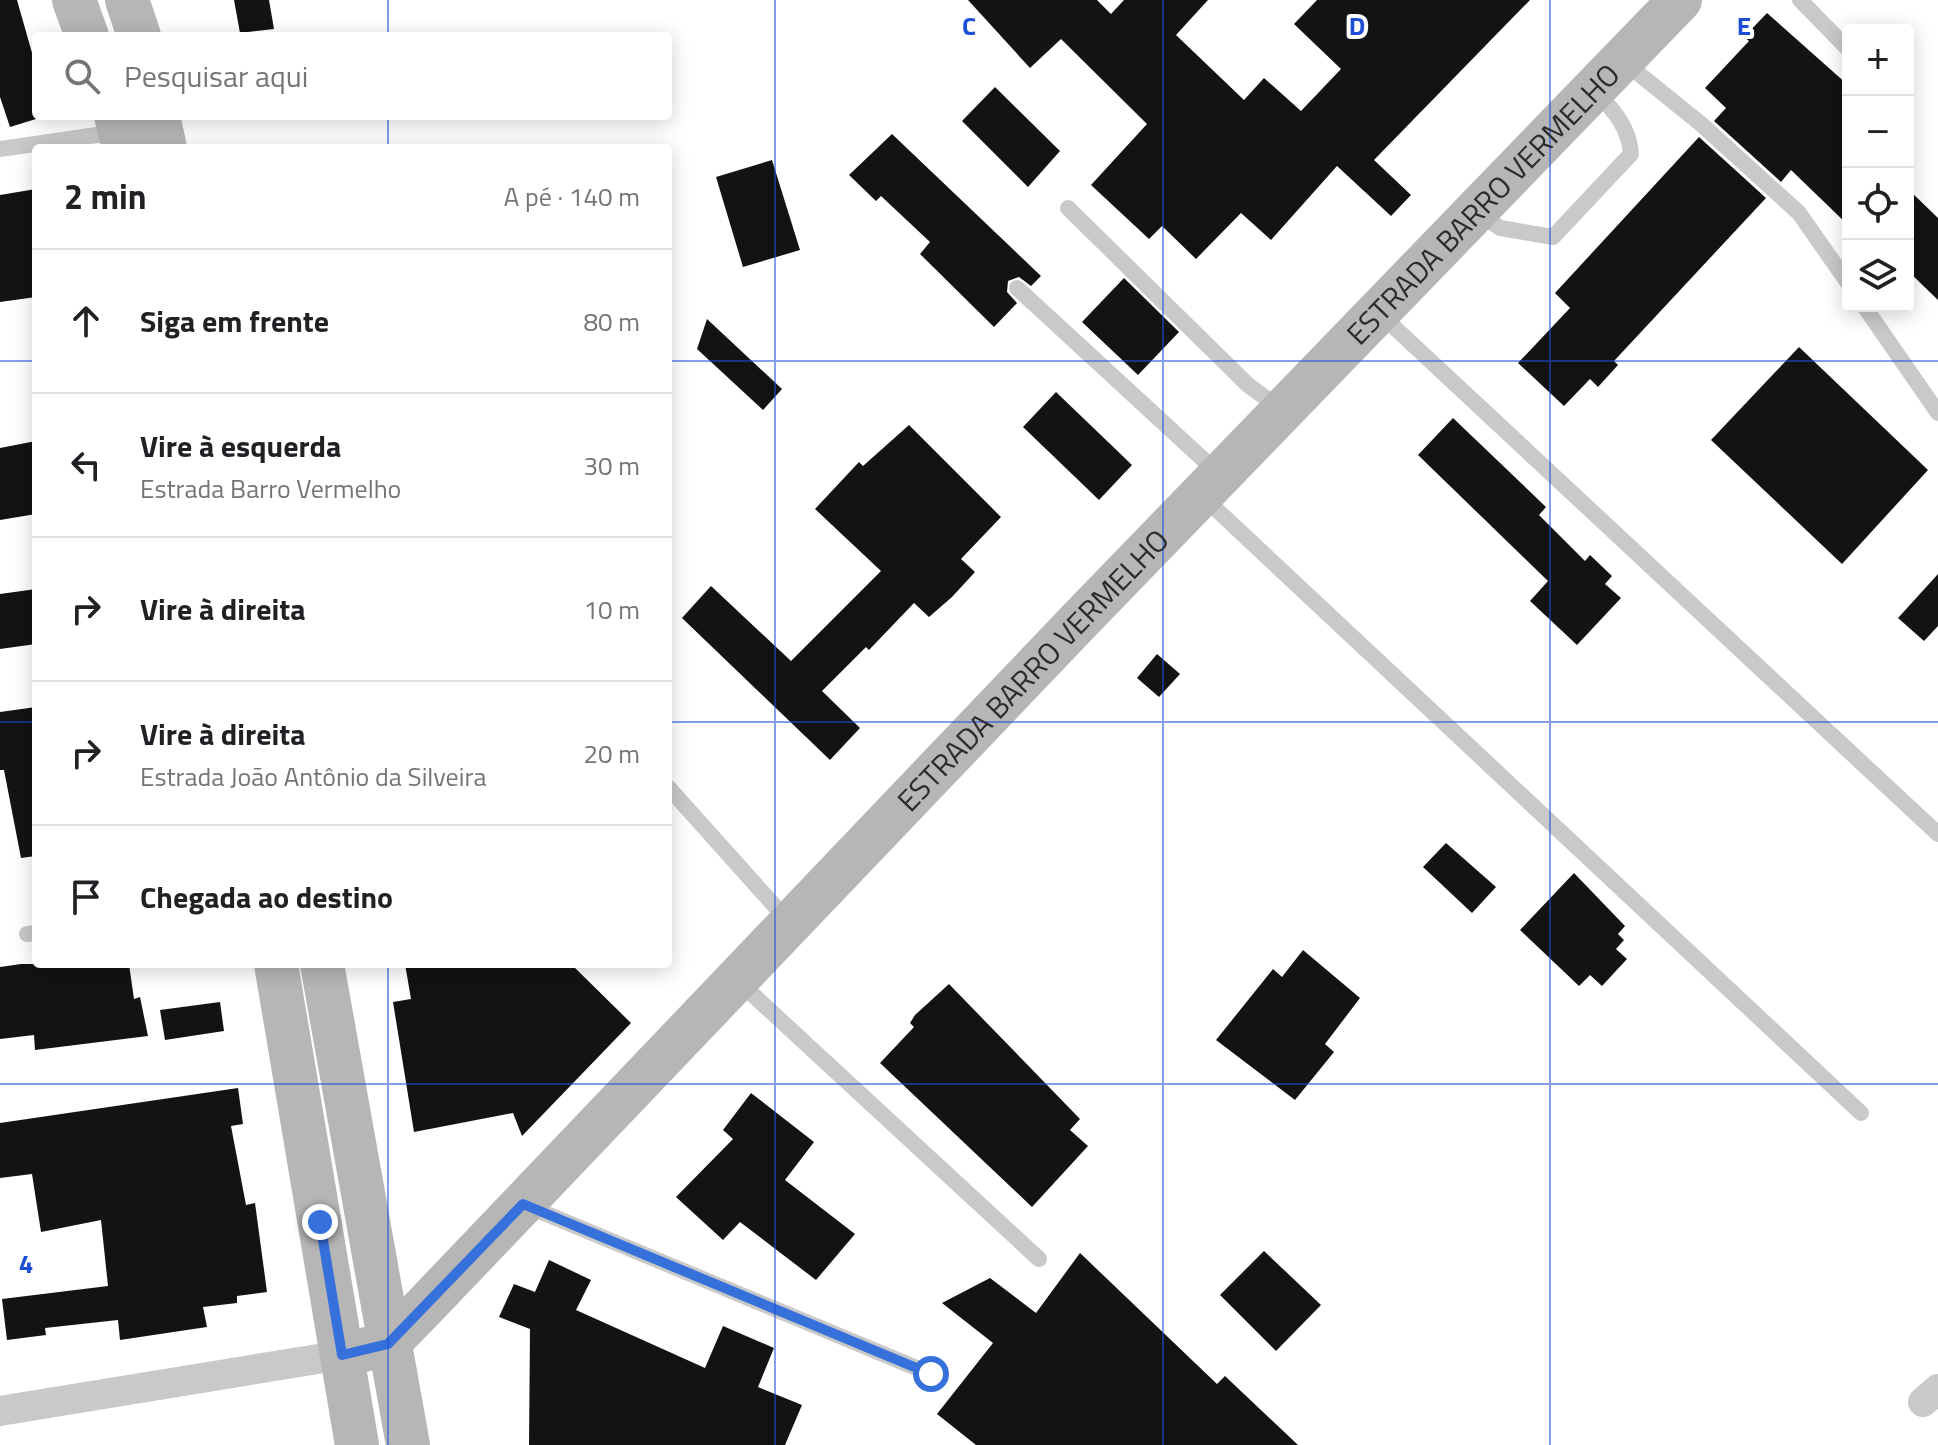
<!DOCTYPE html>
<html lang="pt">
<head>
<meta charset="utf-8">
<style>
  :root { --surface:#fff; --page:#f2f2f2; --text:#202124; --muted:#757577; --line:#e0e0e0 }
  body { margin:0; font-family:"Titillium Web",sans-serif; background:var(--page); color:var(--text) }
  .controls { position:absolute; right:24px; top:24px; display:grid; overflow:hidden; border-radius:8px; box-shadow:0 4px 20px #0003 }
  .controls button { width:72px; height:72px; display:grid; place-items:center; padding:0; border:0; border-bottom:2px solid var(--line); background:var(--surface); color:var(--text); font:40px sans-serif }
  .stop { position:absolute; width:24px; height:24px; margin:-18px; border:6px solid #3670db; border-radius:50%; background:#fff }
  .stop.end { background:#3670db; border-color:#fff; box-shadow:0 2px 8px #0008 }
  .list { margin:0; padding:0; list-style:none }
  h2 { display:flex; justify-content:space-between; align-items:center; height:104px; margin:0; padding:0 32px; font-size:34px }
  h2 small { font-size:26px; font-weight:400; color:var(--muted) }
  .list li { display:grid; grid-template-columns:52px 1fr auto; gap:24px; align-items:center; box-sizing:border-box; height:144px; padding:0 32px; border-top:2px solid var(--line) }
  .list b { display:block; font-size:30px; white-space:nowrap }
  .list p { margin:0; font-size:26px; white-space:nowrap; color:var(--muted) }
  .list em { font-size:26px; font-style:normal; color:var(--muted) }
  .icon { flex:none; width:44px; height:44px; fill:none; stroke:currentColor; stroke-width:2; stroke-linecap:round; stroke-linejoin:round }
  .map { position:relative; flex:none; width:1938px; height:1445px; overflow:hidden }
  .search { position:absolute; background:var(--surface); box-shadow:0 4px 20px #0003; left:32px; top:32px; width:640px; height:88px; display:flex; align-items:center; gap:20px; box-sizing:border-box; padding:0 28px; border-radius:8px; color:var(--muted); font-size:30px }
  .panel { position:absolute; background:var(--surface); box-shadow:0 4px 20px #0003; left:32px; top:144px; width:640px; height:824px; border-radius:8px }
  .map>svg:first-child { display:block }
  .building { fill:#131313 }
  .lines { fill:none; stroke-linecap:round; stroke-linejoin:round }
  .lane { stroke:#c9c9c9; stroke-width:16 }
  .street { stroke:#c9c9c9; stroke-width:30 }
  .secondary { stroke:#b6b6b6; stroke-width:44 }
  .route { stroke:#3670db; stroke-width:10 }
  .grid { fill:none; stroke:#1d4ed8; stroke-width:2; stroke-opacity:0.55 }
  .labels { text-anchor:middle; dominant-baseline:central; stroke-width:8; stroke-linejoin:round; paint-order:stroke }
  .street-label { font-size:30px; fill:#2c2c2c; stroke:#fff }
  .grid-label { font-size:26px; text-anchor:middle; font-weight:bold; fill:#1d4ed8; stroke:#fff; stroke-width:8; stroke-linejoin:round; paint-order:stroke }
</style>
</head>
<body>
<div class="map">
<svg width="1938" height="1445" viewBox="0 0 1938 1445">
  <rect width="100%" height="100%" fill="#fff"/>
  <g class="building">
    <path d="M0,0H17L36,67V119L10,127L0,97Z"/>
    <path d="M234,0H269L274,29L240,33Z"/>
    <path d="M968,0H1097L1111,14L1124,0H1208L1176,35L1244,100L1264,78L1301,111L1341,69L1294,24L1317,0H1530L1374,160L1411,195L1391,216L1337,166L1271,240L1241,213L1196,259L1162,226L1149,239L1091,185L1147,124L1061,39L1030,68Z"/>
    <path d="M1767,13L1848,85V225L1791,170L1781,182L1714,121L1726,108L1705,88L1749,41L1744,37Z"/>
    <path d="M995,87L1060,151L1028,187L962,121Z"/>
    <path d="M892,134L1041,276L1031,286L1019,277L1008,281L1007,292L1017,303L994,327L920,254L930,242L881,196L876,201L849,175Z"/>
    <path d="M1699,137L1766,198L1614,361L1618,365L1598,387L1590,379L1564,406L1518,363L1570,308L1555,293Z"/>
    <path d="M772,160L800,250L743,267L716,177Z"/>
    <path d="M36,189V297L0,302V195Z"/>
    <path d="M1908,189L1938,218V300L1908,271Z"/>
    <path d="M1124,278L1179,332L1138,375L1082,322Z"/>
    <path d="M707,319L782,389L763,410L697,349Z"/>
    <path d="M1799,347L1928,470L1842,564L1711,440Z"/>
    <path d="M1056,392L1132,465L1099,500L1023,427Z"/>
    <path d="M1453,418L1546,507L1539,515L1585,561L1590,555L1612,576L1605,584L1621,598L1577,645L1530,601L1548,581L1418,455Z"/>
    <path d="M909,425L1001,517L961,559L975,572L952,597L929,617L914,603L869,650L866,647L822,691L860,728L830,760L682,618L711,586L791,661L881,571L815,509L859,462L863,466Z"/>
    <path d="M36,441V514L0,520V448Z"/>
    <path d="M1938,574V626L1924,641L1898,618Z"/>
    <path d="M36,589V644L0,649V594Z"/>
    <path d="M1157,654L1180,674L1159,697L1137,678Z"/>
    <path d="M36,707V856L21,858L4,770H0V712Z"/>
    <path d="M1446,843L1496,887L1472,913L1423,867Z"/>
    <path d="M1574,873L1625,926L1618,934L1624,940L1616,949L1627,959L1602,986L1590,975L1579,986L1520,930Z"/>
    <path d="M1303,950L1360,998L1325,1044L1334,1052L1295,1100L1216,1040L1273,969L1282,977Z"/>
    <path d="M21,964H129L134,999L140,997L148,1036L35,1050L34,1035L0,1039V967Z"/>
    <path d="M405,964H571L631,1023L522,1136L513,1113L414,1132L393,1002L411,999Z"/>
    <path d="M949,984L1080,1119L1070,1130L1088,1146L1032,1207L880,1063L914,1027L910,1023L915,1015Z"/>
    <path d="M220,1002L224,1031L165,1040L160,1010Z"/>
    <path d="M238,1088L243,1124L231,1126L246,1205L255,1203L267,1292L237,1296V1303L203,1307L207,1327L120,1340L118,1320L45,1328L46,1335L7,1340L2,1299L108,1286L101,1220L41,1232L32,1174L0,1178V1123Z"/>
    <path d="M751,1093L814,1142L785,1180L855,1234L816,1280L740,1222L723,1240L676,1197L733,1139L723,1130Z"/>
    <path d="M1264,1251L1321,1305L1276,1351L1220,1295Z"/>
    <path d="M1080,1253L1217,1384L1225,1376L1298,1445H976L937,1414L993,1343L942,1303L990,1278L1036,1313Z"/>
    <path d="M549,1260L591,1280L576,1310L705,1368L723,1326L774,1348L758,1387L802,1405L785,1445H529L530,1329L499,1317L514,1284L535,1292Z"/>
  </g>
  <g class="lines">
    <g class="lane">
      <path d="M1800,0L1848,49"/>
      <path d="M1623,61L1701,124L1799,213L1848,283"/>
      <path d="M0,149L117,132"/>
      <path d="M1068,208L1248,385L1282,410"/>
      <path d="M1477,212L1500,228L1553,237L1631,154C1629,126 1613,110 1594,89"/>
      <path d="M1017,288L1219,474"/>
      <path d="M1864,306L1938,413"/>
      <path d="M1380,314L1938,834"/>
      <path d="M1202,496L1861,1113"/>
      <path d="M668,787L789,922"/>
      <path d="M27,934L36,933"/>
      <path d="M738,981L1039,1259"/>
      <path d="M525,1205L931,1374"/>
    </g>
    <g class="street">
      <path d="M1923,1402L1938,1389"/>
      <path d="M0,1411L342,1355"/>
    </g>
    <g class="secondary">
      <path d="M74,0L87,36"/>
      <path d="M127,0L139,36"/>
      <path d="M116,116L124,148"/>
      <path d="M158,116L165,148"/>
      <path d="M276,964L357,1445"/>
      <path d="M322,964L408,1445"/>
      <path id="s1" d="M342,1355L388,1344L426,1305L1077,623L1680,0"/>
    </g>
  </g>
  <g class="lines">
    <path class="route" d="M320,1222L342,1355L388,1344L523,1204L931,1374"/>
  </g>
  <path class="grid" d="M388,0V36M775,0V1445M1163,0V1445M1550,0V1445M388,116V148M0,361H36M668,361H1938M0,722H36M668,722H1938M388,964V1445M0,1084H1938"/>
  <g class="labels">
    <g class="street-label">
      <text stroke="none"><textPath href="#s1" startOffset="1628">ESTRADA BARRO VERMELHO</textPath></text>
      <text stroke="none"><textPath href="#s1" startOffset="980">ESTRADA BARRO VERMELHO</textPath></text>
    </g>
  </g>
  <g class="grid-label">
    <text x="969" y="35">C</text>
    <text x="1357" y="35">D</text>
    <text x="1744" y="35">E</text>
    <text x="26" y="1273">4</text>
  </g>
</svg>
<div class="controls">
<button>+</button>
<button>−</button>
<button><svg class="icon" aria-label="locate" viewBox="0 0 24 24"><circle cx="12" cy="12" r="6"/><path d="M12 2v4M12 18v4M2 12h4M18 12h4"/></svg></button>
<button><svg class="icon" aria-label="layers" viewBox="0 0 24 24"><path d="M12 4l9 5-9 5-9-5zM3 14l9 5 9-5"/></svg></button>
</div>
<div class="stop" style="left:931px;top:1374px"></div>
<div class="stop end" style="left:320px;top:1222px"></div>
<div class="search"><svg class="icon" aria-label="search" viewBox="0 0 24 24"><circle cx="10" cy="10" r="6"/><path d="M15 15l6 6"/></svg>Pesquisar aqui</div>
<section class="panel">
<h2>2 min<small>A pé · 140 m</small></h2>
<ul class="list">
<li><svg class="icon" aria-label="ahead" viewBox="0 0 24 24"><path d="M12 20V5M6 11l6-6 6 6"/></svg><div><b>Siga em frente</b></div><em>80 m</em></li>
<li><svg class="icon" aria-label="left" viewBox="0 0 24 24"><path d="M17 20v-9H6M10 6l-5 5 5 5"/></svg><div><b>Vire à esquerda</b><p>Estrada Barro Vermelho</p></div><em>30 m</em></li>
<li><svg class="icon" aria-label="right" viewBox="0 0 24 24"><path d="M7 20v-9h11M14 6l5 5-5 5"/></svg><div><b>Vire à direita</b></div><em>10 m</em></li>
<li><svg class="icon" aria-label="right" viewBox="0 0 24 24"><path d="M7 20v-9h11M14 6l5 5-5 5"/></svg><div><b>Vire à direita</b><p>Estrada João Antônio da Silveira</p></div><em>20 m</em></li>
<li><svg class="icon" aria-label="arrive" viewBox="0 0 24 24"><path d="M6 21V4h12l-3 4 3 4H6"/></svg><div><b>Chegada ao destino</b></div></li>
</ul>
</section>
</div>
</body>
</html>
